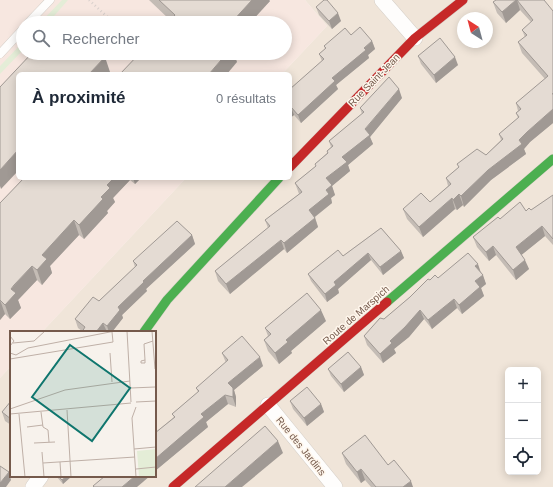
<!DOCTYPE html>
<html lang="fr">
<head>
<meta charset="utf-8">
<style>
  :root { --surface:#fff; --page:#f6f6f7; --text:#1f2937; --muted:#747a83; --line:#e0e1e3 }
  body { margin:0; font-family:Arial,sans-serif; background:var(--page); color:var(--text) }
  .controls { position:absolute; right:12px; bottom:12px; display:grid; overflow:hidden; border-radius:6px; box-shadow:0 2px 10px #0003 }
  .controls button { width:36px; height:36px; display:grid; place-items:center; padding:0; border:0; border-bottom:1px solid var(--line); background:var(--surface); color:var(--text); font:20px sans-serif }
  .compass { position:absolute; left:457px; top:12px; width:36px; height:36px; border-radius:50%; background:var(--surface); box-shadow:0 2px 10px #0003; rotate:324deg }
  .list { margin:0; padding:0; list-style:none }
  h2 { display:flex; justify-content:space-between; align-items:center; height:52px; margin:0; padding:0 16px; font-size:17px }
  h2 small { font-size:13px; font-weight:400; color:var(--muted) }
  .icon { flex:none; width:22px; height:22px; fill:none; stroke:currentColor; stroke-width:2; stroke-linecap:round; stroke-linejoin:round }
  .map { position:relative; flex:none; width:553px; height:487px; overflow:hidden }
  .search { position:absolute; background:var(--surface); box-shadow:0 2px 10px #0003; left:16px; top:16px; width:276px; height:44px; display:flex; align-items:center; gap:10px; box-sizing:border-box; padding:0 14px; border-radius:22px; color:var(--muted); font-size:15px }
  .panel { position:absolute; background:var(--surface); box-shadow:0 2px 10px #0003; left:16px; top:72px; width:276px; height:108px; border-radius:6px }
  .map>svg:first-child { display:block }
  .residential { fill:#f0e5d9; fill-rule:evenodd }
  .commercial { fill:#f7e7e0; fill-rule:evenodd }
  .green { fill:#e4edd7 }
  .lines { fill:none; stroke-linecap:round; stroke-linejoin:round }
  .lane-casing { stroke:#d4cec7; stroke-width:9 }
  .street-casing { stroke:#d4cec7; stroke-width:16 }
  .fast-casing { stroke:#d6cfc8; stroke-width:10 }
  .jam-casing { stroke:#d6cfc8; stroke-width:10 }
  .path { stroke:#d8d0cc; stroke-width:2.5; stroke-dasharray:1 3; stroke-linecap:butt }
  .lane { stroke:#fefdfc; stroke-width:8 }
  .street { stroke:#fefdfc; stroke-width:15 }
  .fast { stroke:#4caf50; stroke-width:9 }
  .jam { stroke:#c62828; stroke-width:9 }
  .wall { fill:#c4bcb5 }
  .shaded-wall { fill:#a09994 }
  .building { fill:#e4dbd3; stroke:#a09994 }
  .labels { text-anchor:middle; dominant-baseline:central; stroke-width:3; stroke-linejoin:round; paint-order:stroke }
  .street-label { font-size:10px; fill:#755a4c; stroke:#fff7ed }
  .inset-road { fill:none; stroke:#bfb0a7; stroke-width:1 }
  .view { fill:#0f766e; fill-opacity:0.15; stroke:#0f766e; stroke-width:2 }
  .inset-edge { fill:none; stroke:#755a4c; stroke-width:2 }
</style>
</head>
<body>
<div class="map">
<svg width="553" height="487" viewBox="0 0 553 487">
  <rect width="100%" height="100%" fill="#f7f2ec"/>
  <path class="residential" d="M305,0H553V487H0V378L11,366V476H155V332H42L186,178H290V74H282L327,26ZM463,18H487V42H463ZM508,370H538V472H508Z"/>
  <path class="commercial" d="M0,0H305L327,26L282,74H18V178H186L42,332H11V366L0,378ZM23,23H285V53H23Z"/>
  <g class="green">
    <path d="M62,0H68L48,23H40Z"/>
    <path d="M23,42V50L0,74V66Z"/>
  </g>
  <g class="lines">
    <defs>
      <g id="lane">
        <path d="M28,23L50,0"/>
        <path d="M0,54L23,29"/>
      </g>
      <g id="street">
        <path d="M382,0L415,38"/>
        <path d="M268,405L335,487"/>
        <path d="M33,487L41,476"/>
      </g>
      <g id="fast">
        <path d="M387,302L553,159"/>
        <path d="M144,332L167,300L279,178"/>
      </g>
      <g id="jam">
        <path d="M290,167L415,38L463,0"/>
        <path d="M173,487L387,302"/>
      </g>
    </defs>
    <use href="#lane" class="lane-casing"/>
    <use href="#street" class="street-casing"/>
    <use href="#fast" class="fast-casing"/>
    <use href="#jam" class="jam-casing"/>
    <path class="path" d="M89,0L114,23"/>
    <use href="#lane" class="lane"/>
    <use href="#street" class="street"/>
    <use href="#fast" class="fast"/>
    <use href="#jam" class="jam"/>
  </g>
  <g class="wall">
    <path d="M149,0H269L270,1L250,23H168L170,20Z"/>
    <path d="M496,0H544L553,123L530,142L524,149L526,154L491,180L464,207L463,205L457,210L455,209L423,237L407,219L403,209L430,202L448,186L446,178L459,167L457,164L486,155L501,140L499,134L518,118L516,113L518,111L516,103L545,79L522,53L518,42L525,37L522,30L531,22L520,10L506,23L497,13L493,2Z"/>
    <path d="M316,7L341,21L332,29L319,15Z"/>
    <path d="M351,35L372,41L375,49L368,55L369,58L336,85L338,89L301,123L294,115L290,118V89L322,61L319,54L325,49L324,46Z"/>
    <path d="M418,56L458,65L436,83L421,64Z"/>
    <path d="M402,98L370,137L373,144L348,165L350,171L332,186L335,195L331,198L332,203L315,217L318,227L287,253L284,249L230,294L218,281L215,271L268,228L265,220L299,194L295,183L316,166L315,164L327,153V151L331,147L329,141L362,114L360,108Z"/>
    <path d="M24,178H141L135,184L130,180L113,198L115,202L107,211L108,213L84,239L79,235L50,266L52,273L42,285L37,280L19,299L18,300L21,308L10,319L5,314L0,320V203Z"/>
    <path d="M553,195V245L545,236L521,255L529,269L516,280L496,255L489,261L477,247L473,237L500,219L526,211L531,210Z"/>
    <path d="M381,228L401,251L404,258L383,275L371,260L338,289L339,293L327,302L311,281L308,274L343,256Z"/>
    <path d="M192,235L195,244L146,289L147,291L122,315L123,318L112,332L82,331L78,328L75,319L99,301L135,267L133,261Z"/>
    <path d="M481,272L486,284L481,288L484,296L462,314L457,308L432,329L424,319L409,337L394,349L396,353L383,363L367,345L364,336L410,297L430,280Z"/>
    <path d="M326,321L291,351L292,353L279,364L268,351L264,340L268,336L265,328Z"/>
    <path d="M222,353L263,366L234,390L236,397V407L228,404L206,422L208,427L155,471V433L174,417L172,414L198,392L196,388L226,363Z"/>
    <path d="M361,367L364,375L344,392L331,376L328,369Z"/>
    <path d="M11,401V425L5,421L2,412Z"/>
    <path d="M290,401L321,404L324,412L307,426L293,409Z"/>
    <path d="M342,453L388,465L413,487H371L365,480L361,483L346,464Z"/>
    <path d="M56,476H72L63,484Z"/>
  </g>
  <g class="shaded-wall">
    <path d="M252,0H269L270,1L250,23H231Z"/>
    <path d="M516,0H517L520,10L506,23L502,12Z"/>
    <path d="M338,13L341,21L332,29L329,21Z"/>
    <path d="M372,41L375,49L368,55L369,58L336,85L338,89L301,123L298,115L332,78Z"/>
    <path d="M227,53H234L237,62L227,74H209Z"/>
    <path d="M105,57L110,72L108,74H89Z"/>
    <path d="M455,57L458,65L436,83L434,75Z"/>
    <path d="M399,89L402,98L370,137L373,144L348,165L350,171L332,186L335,195L331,198L332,203L312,219L309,210L326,190V178L342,157Z"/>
    <path d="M291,107L294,115L290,118V108Z"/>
    <path d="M553,109V123L530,142L524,149L526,154L491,180L464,207L461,196L519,140L527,132Z"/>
    <path d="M18,150V171L1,189L0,186V170Z"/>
    <path d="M114,178H130V180L113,198L115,202L107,211L108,213L84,239L79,225L101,197L107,185Z"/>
    <path d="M133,178H141L135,184Z"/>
    <path d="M459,194L463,205L457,210L453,200Z"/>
    <path d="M452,198L455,209L423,237L419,227Z"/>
    <path d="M315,218L318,227L287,253L284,243Z"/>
    <path d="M74,220L79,235L50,266L52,273L42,285L37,270L42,255Z"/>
    <path d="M542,226L545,236L519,257L516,247Z"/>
    <path d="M192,235L195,244L146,289L147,291L122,315L123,318L112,332H109L107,326L118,307L143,281Z"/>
    <path d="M281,240L284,249L230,294L226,284Z"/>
    <path d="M493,246L496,255L489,261L486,252Z"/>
    <path d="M401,251L404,258L383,275L380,267Z"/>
    <path d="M368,253L371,260L338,289L339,293L327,302L325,294L334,282Z"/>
    <path d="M525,260L529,269L516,280L513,270Z"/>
    <path d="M478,264L481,273L475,266Z"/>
    <path d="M32,266L37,280L18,300L21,308L10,319L5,305L11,289Z"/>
    <path d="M483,275L486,284L481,288L484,296L462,314L459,305L475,281Z"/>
    <path d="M454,299L457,308L432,329L428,320Z"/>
    <path d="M0,300L5,314L0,320Z"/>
    <path d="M321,310L326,321L291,351L292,353L279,364L275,353L286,340Z"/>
    <path d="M420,310L424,319L409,337L394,349L396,353L383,363L380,354L390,341Z"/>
    <path d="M103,323L107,332H96Z"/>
    <path d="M260,357L263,366L234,390L236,397V407L228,383Z"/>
    <path d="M361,367L364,375L344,392L341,384Z"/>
    <path d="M225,395L228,404L206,422L208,427L155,471V459L201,414Z"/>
    <path d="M321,404L324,412L307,426L304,418Z"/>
    <path d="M278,441L283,453L242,487H225Z"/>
    <path d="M361,469L365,480L361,483L357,472Z"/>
    <path d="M9,472L11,480L6,487H0V483Z"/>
    <path d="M67,476H72L63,484L62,480Z"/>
    <path d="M135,476H150L137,487H122Z"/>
    <path d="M411,481L413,487H403Z"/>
  </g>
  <g class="building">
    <path d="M159,0H252L231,23H168L175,15Z"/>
    <path d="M324,0H327L338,13L329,21L316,7Z"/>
    <path d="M496,0H516L502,12L493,2Z"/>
    <path d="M517,0H544L553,11V93L552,94H553V109L527,132L519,140L522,144L488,170L461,196L459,194L453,200L452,198L419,227L403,209L421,193L430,202L451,184L446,178L459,167L457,164L477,149L486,155L503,139L499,134L519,117L516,113L521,109L516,103L548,76L518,42L527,35L522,30L533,20Z"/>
    <path d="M64,19L69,23H60Z"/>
    <path d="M360,27L372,41L364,48L366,50L332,78L335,81L298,115L291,107L290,108V89L324,59L319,54L326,48L324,46L345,28L351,35Z"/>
    <path d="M440,38L455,57L434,75L418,56Z"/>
    <path d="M32,53H101L105,57L89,74H18V150L0,170V87Z"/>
    <path d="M140,53H227L209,74H120Z"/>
    <path d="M389,77L399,89L365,129L370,135L342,157L347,162L326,178L332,185L326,190L329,194L309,210L315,218L284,243L281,240L226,284L215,271L270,226L265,220L302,192L295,183L316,166L315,164L328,153L327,151L333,146L329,141L364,112L360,108Z"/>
    <path d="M24,178H114L107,185L110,188L101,197L103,199L79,225L74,220L42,255L47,259L37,270L32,266L14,285L11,289L16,293L5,305L0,300V203Z"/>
    <path d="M553,195V239L542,226L516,247L525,260L513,270L493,246L486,252L473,237L498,217L500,219L520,202L526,211L529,208L531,210Z"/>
    <path d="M177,221L192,235L143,281L144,282L118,307L120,310L107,326L103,323L96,332H82L85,327L75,319L93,297L99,301L137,265L133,261Z"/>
    <path d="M381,228L401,251L380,267L368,253L334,282L336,285L325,294L308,274L338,250L343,256Z"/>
    <path d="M468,253L478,264L475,266L483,275L475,281L480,287L459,305L454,299L428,320L420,310L405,327L390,341L392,343L380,354L364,336L380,318L384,319L410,297L428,279L430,280L435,275L438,278Z"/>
    <path d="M307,293L321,310L286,340L288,342L275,353L264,340L271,334L265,328Z"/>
    <path d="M242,336L260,357L228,383L233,388V397L225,395L201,414L204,417L155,459V433L175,417L172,414L199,391L196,388L228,360L222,353Z"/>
    <path d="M348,352L361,367L341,384L328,369Z"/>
    <path d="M307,387L321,404L304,418L290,401Z"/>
    <path d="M11,401V419L2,412Z"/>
    <path d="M265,426L278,441L225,487H195Z"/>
    <path d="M365,435L388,465L394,460L411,481L403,487H376L361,469L357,472L342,453Z"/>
    <path d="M0,466L9,472L0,483Z"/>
    <path d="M58,476H67L62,480Z"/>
    <path d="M105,476H135L122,487H94L93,486Z"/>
  </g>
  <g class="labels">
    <g class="street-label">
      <text transform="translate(374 80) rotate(-46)">Rue Saint-Jean</text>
      <text transform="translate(356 315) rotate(-41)">Route de Marspich</text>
      <text transform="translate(301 446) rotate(51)">Rue des Jardins</text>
    </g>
  </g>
  <g transform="translate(10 331)">
    <rect width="146" height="146" fill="#f7f2ec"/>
    <path d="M146,118V146H129L127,120Z" fill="#e4edd7"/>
    <path class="inset-road" d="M117,0L121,71M142,0L145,38M0,5L4,10L0,15M3,12L24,10L35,0M0,22L6,24L18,17L105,0M100,22L102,51M0,28L103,11L102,1M135,29L131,30V32H135V29L134,13L143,10M121,57L145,56M126,71L146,70M126,76L122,87L126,146M0,78L55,59L120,50M57,79L61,146M31,81L33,96L38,99L39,111M0,83L121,72M9,83L15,146M17,96L33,94M24,112L45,111M124,118L146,116M32,121L34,146M50,131L51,146M33,132L125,126M126,138L146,136"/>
    <path class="view" d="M60,14L120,57L82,110L22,66Z"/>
    <rect width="146" height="146" class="inset-edge"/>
  </g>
</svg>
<div class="controls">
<button>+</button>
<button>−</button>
<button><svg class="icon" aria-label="locate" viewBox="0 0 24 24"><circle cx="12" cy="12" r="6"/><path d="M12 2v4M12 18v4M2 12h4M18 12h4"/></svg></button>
</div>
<svg class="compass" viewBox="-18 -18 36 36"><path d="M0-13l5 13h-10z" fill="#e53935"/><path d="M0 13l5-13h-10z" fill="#747a83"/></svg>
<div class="search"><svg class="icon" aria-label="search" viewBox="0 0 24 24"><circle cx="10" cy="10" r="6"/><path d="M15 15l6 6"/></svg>Rechercher</div>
<section class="panel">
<h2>À proximité<small>0 résultats</small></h2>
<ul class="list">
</ul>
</section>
</div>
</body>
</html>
